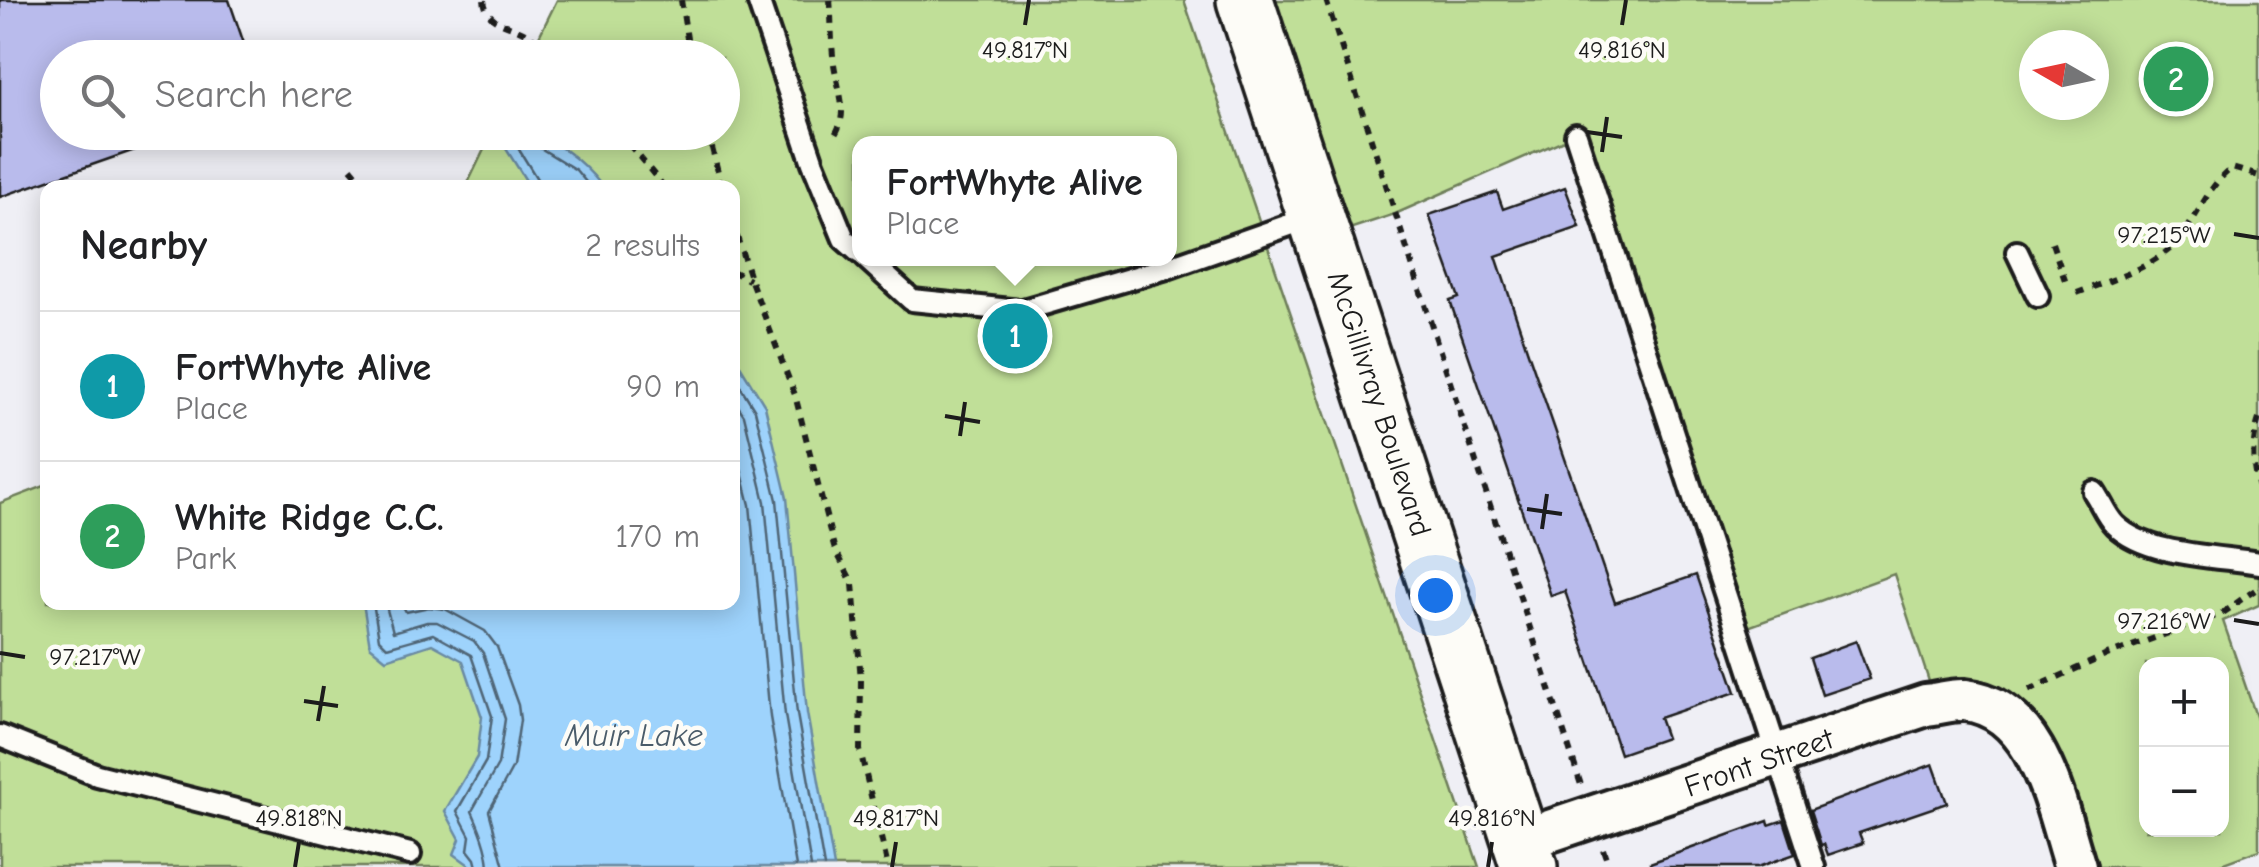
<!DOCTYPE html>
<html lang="en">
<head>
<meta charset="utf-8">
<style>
  :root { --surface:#fff; --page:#f2f2f2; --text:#202124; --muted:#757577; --line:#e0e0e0; --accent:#d1495b }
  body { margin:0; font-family:"Comic Neue",sans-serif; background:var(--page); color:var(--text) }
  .controls { position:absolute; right:30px; bottom:30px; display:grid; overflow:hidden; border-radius:20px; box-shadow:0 5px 25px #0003 }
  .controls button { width:90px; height:90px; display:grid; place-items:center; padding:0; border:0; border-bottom:2px solid var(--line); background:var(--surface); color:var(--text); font:50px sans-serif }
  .compass { position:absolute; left:2019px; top:30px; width:90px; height:90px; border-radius:50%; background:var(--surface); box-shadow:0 5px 25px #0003; rotate:279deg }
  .you { position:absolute; left:1435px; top:595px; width:35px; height:35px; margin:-25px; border:8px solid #fff; border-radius:50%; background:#1a73e8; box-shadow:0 0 0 15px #1a73e833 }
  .badge { display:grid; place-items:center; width:65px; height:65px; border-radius:50%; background:var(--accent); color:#fff; font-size:32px; font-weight:700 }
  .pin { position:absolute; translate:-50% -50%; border:5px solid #fff; box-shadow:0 2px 10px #0006 }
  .popup { position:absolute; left:852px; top:136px; width:325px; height:130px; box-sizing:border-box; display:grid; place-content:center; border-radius:20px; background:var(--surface); filter:drop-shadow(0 2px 8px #0005); font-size:32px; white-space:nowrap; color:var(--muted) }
  .popup b { font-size:38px; color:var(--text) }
  .popup::after { content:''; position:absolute; left:50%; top:100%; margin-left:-20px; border:20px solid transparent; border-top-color:var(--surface) }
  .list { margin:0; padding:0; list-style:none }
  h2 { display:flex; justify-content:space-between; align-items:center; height:130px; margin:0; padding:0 40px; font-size:42px }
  h2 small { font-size:32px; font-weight:400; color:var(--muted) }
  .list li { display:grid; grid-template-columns:65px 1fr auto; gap:30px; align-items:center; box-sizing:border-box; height:150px; padding:0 40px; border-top:2px solid var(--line) }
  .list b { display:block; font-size:38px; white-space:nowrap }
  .list p { margin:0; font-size:32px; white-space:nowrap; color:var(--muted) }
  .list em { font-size:32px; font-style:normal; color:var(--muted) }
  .icon { flex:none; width:55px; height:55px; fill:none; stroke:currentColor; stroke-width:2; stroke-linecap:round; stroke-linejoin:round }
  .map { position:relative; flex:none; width:2259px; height:867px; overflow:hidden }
  .search { position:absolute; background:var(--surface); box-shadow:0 5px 25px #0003; left:40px; top:40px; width:700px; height:110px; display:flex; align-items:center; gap:25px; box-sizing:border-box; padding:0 35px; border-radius:55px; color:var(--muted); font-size:38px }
  .panel { position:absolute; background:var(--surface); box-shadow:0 5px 25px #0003; left:40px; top:180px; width:700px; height:430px; border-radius:20px }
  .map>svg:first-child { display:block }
  .green { fill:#c0df98; stroke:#6e7e5a; stroke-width:2.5; fill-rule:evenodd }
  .water { fill:#9ed3fc; stroke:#6a8aa2; stroke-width:2.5 }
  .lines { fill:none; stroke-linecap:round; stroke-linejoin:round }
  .shore { stroke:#506576; stroke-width:2.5 }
  .building { fill:#b9bbec; stroke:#1c1c1c; stroke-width:2.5 }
  .service-casing { stroke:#1c1c1c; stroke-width:28 }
  .minor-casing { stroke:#1c1c1c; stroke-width:48 }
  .primary-casing { stroke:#1c1c1c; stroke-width:62 }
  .path { stroke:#1c1c1c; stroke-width:6; stroke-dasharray:8 8; stroke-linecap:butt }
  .service { stroke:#fdfcf7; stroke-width:20 }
  .minor { stroke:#fdfcf7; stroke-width:40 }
  .primary { stroke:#fdfcf7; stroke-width:55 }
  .ticks { fill:none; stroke:#1c1c1c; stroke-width:4 }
  .labels { text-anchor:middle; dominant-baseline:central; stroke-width:9; stroke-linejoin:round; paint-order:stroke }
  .street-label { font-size:30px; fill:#1c1c1c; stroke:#fdfcf7 }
  .water-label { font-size:32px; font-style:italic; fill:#4a5c6a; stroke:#fdfcf7 }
  .ticks-label { font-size:25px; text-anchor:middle; fill:#1c1c1c; stroke:#fdfcf7; stroke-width:9; stroke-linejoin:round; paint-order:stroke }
</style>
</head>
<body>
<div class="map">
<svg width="2259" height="867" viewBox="0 0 2259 867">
  <rect width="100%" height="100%" fill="#efeff5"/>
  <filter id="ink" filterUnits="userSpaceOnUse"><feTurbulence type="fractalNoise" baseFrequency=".01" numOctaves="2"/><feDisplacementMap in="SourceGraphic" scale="20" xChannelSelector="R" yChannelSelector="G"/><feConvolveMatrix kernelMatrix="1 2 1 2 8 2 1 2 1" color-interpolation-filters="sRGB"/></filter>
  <g filter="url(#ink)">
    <g class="green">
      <path d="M557,0H1184L1479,867H0V503L47,485L48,602H732V188L466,187L492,133L722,132V58L529,57ZM860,144H1170V258H860Z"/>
      <path d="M1245,0H2259V605L2223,621L2259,725V850L2213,867H2066L2005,689L1938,709L1894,574L1737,631L1575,135L1395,214L1325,237ZM2034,45H2094V105H2034ZM2146,664H2222V830H2146Z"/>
    </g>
    <g class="water">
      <path d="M516,133C551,132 583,162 603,187H530L503,144Z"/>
      <path d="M733,354L765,406L787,498L807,713L834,867H472L454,854L460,839L445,811L477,757L482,717L463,661L432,644L386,659L370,646L363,603L732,602Z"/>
    </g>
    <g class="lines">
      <g class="shore">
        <path d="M538,188L537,179L518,148L524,138L576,170L591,188"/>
        <path d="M732,373L755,410L777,500L797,714L824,867"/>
        <path d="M732,397L744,415L765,502L785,715L811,867"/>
        <path d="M732,433L750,505L770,717L796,867"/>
        <path d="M373,602L379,639L387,647L433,634L471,655L492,716L486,761L457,811L470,836L468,850L475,859L477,867"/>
        <path d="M385,602L393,632L427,622H437L474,641L483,653L505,719L498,765L472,811C480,829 488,848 489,867"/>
        <path d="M401,602L406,612L429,607L445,609L485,631L497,647L518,705L520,720L513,767L489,811L504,867"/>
      </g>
    </g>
    <g class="building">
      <path d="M0,0H229L249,58H58V132H172V137L0,197Z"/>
      <path d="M1565,187L1580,227L1496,256L1527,349L1615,603L1696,575L1736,692L1659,718L1666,738L1620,754L1565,591L1551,596L1450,301L1459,298L1429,215L1497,192L1503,209Z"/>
      <path d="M1856,641L1870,679L1822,695L1810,658Z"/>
      <path d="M1933,764L1947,803L1859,833L1863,843L1828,855L1824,844L1821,845L1810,810Z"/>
      <path d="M1784,820L1795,854L1758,867H1650V863L1768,821L1769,825Z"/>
    </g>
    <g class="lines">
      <defs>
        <g id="service">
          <path d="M758,0L813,163L844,239L860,253"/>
          <path d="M1576,135L1814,867"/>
          <path d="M2017,252L2038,296"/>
          <path d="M866,258L912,300L1020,311L1170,267L1315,216"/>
          <path d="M2094,492C2101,502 2106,516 2115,525C2147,556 2217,556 2259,563"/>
          <path d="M0,736L97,775L410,854"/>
        </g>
        <path id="minor" d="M1520,841L1926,705C1938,704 1953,699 1965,700C2040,708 2056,809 2075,867"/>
        <path id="primary" d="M1245,0L1529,867"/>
      </defs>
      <use href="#service" class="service-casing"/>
      <use href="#minor" class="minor-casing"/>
      <use href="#primary" class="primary-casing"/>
      <g class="path">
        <path d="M484,0C487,25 509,23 527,34C537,40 545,49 552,58"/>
        <path d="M681,0L690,58"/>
        <path d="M830,0C832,21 831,43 834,64C838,92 851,114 832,139"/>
        <path d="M1326,0L1581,785"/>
        <path d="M619,132L665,188"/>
        <path d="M708,132L722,188"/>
        <path d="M351,168L368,188"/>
        <path d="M732,221L751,281L795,395L834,547L853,584L861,680L860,750L888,867"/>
        <path d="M2052,243L2067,286"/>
        <path d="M732,271L749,280"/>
        <path d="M2077,293C2110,280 2151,269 2176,243C2198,219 2206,187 2232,168L2259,176"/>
        <path d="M2259,419C2252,440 2251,466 2259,487"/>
        <path d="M2029,690L2107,655L2219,615L2258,588"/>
        <path d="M1603,849L1609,867"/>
      </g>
      <use href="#service" class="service"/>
      <use href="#minor" class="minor"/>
      <use href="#primary" class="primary"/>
    </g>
  </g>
  <path class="ticks" d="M1025,25L1029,0M1622,25L1626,0M1587,132L1622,137M1602,152L1607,117M2234,234L2259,238M945,416L980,422M960,436L965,402M1527,509L1562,514M1542,529L1547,494M2234,620L2259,624M0,653L25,657M304,701L338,706M318,721L324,686M295,867L299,842M892,867L896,842M1488,867L1492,842"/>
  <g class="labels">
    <g class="street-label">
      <text transform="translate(1379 404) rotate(72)">McGillivray Boulevard</text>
      <text transform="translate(1759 763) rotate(-19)">Front Street</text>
    </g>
    <g class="water-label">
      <text x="634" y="735">Muir Lake</text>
    </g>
  </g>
  <g class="ticks-label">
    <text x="1025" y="58">49.817°N</text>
    <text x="1622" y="58">49.816°N</text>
    <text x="2164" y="243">97.215°W</text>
    <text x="2164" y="629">97.216°W</text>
    <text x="95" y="665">97.217°W</text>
    <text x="299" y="826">49.818°N</text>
    <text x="896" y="826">49.817°N</text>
    <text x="1492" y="826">49.816°N</text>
  </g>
</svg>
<div class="controls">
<button>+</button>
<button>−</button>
</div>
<svg class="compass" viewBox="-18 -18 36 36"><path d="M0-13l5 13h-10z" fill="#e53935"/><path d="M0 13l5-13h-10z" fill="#757577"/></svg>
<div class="you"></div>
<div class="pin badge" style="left:1015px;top:336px;background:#0f9aa8">1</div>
<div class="popup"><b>FortWhyte Alive</b>Place</div>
<div class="pin badge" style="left:2176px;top:79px;background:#2e9e5b">2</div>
<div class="search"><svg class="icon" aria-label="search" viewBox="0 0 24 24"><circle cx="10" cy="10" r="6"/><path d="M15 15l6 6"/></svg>Search here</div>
<section class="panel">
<h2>Nearby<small>2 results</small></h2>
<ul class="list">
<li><span class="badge" style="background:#0f9aa8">1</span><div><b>FortWhyte Alive</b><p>Place</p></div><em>90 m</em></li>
<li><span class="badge" style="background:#2e9e5b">2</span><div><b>White Ridge C.C.</b><p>Park</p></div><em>170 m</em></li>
</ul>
</section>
</div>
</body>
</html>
